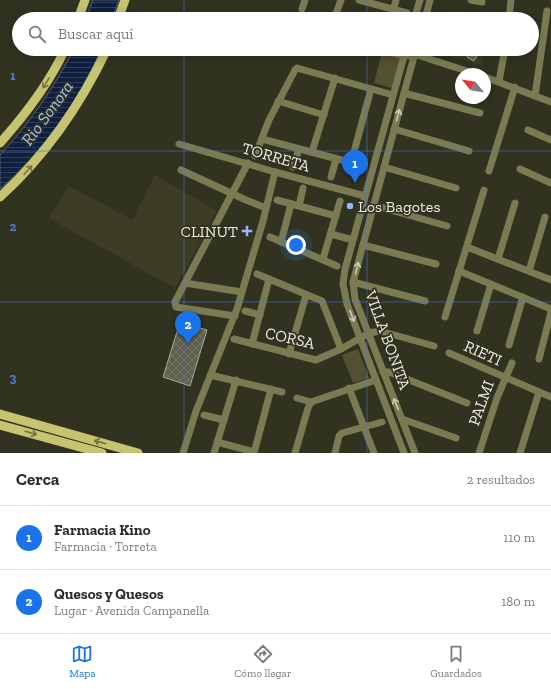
<!DOCTYPE html>
<html lang="es">
<head>
<meta charset="utf-8">
<style>
  :root { --surface:#fff; --page:#f7f7f7; --text:#2b2b33; --muted:#7c7c81; --line:#e1e1e2; --accent:#1a73e8 }
  body { margin:0; font-family:"Zilla Slab",serif; background:var(--page); color:var(--text) }
  .compass { position:absolute; left:455px; top:68px; width:36px; height:36px; border-radius:50%; background:var(--surface); box-shadow:0 2px 10px #0003; rotate:300deg }
  .you { position:absolute; left:296px; top:245px; width:14px; height:14px; margin:-10px; border:3px solid #fff; border-radius:50%; background:#1a73e8; box-shadow:0 0 0 6px #1a73e833 }
  .badge { display:grid; place-items:center; width:26px; height:26px; border-radius:50%; background:var(--accent); color:#fff; font-size:13px; font-weight:700 }
  .pin { position:absolute; translate:-50% -33px; filter:drop-shadow(0 1px 2px #0008) }
  .pin::after { content:''; position:absolute; top:21px; width:14px; height:12px; background:inherit; clip-path:polygon(0 0,100% 0,50% 100%) }
  .list { margin:0; padding:0; list-style:none }
  h2 { display:flex; justify-content:space-between; align-items:center; height:52px; margin:0; padding:0 16px; font-size:17px }
  h2 small { font-size:13px; font-weight:400; color:var(--muted) }
  .list li { display:grid; grid-template-columns:26px 1fr auto; gap:12px; align-items:center; box-sizing:border-box; height:64px; padding:0 16px; border-top:1px solid var(--line) }
  .list b { display:block; font-size:15px; white-space:nowrap }
  .list p { margin:0; font-size:13px; white-space:nowrap; color:var(--muted) }
  .list em { font-size:13px; font-style:normal; color:var(--muted) }
  .icon { flex:none; width:22px; height:22px; fill:none; stroke:currentColor; stroke-width:2; stroke-linecap:round; stroke-linejoin:round }
  .map { position:relative; flex:none; width:551px; height:453px; overflow:hidden }
  .search { position:absolute; background:var(--surface); box-shadow:0 2px 10px #0003; left:12px; right:12px; top:12px; height:44px; display:flex; align-items:center; gap:10px; box-sizing:border-box; padding:0 14px; border-radius:22px; color:var(--muted); font-size:15px }
  .sheet { height:180px; background:var(--surface) }
  nav { display:flex; justify-content:space-around; align-items:center; box-sizing:border-box; height:56px; border-top:1px solid var(--line); background:var(--surface); font-size:11px; color:var(--muted) }
  nav a { display:grid; justify-items:center; gap:2px }
  nav .on { color:var(--accent) }
  .map>svg:first-child { display:block }
  .built { fill:#3d3d26 }
  .park { fill:#525131 }
  .water { fill:url(#water-rules); stroke:#515c70 }
  .building { fill:url(#building-cross-hatch); stroke:#aaaa96 }
  .lines { fill:none; stroke-linecap:round; stroke-linejoin:round }
  .minor { stroke:#7b7b53; stroke-width:7 }
  .major { stroke:#c6c470; stroke-width:9 }
  .oneway { stroke:#757445 }
  .oneway2 { stroke:#cacab6 }
  .grid { fill:none; stroke:#5176da; stroke-width:1; stroke-opacity:0.55 }
  .poi-dot { fill:#91b8fd; stroke:#323221; stroke-width:1.5 }
  .labels { text-anchor:middle; dominant-baseline:central; stroke-width:3.5; stroke-linejoin:round; paint-order:stroke }
  .street-label { font-size:16px; fill:#ecece1; stroke:#323221 }
  .poi-label { font-size:16px; fill:#ecece1; stroke:#323221; text-anchor:start }
  .water-label { font-size:17px; font-style:italic; fill:#9dc0fe; stroke:#323221 }
  .grid-label { font-size:13px; text-anchor:middle; font-weight:bold; fill:#5176da; stroke:#323221; stroke-width:3.5; stroke-linejoin:round; paint-order:stroke }
</style>
</head>
<body>
<div class="map">
<svg width="551" height="453" viewBox="0 0 551 453">
  <defs>
    <pattern id="water-rules" width="6" height="5" patternUnits="userSpaceOnUse"><rect width="6" height="5" fill="#0e1f3f"/><path d="M0 2.5h6" fill="none" stroke="#31405a"/></pattern>
    <pattern id="building-cross-hatch" width="8" height="8" patternUnits="userSpaceOnUse"><rect width="8" height="8" fill="#60604e"/><path d="M0 0l8 8M0 8l8-8" fill="none" stroke="#777767"/></pattern>
  </defs>
  <rect width="100%" height="100%" fill="#323221"/>
  <g class="built">
    <path d="M423,49H485L482,66L465,60L423,50Z"/>
    <path d="M155,175L217,211L175,288L49,218L69,186L132,220Z"/>
  </g>
  <g class="park">
    <path d="M382,52L401,57L392,88L374,83Z"/>
    <path d="M358,349L369,378L353,383L342,355Z"/>
  </g>
  <g class="water">
    <path d="M93,0H119L112,19H86Z"/>
    <path d="M74,49H101C79,102 43,151 0,189V155C30,123 54,88 74,49Z"/>
  </g>
  <g class="building">
    <path d="M463,49H481L474,61L467,57L470,53Z"/>
    <path d="M180,322L207,330L190,386L163,377Z"/>
  </g>
  <g class="lines">
    <g class="minor">
      <path d="M359,0L407,13"/>
      <path d="M471,0L482,2"/>
      <path d="M302,9L305,0"/>
      <path d="M334,19L341,0"/>
      <path d="M391,19L396,0"/>
      <path d="M414,19L420,0"/>
      <path d="M425,19L430,0"/>
      <path d="M509,19L511,0"/>
      <path d="M380,49L404,56L417,55L476,74"/>
      <path d="M485,77L551,102"/>
      <path d="M499,81L505,49"/>
      <path d="M404,93L480,113"/>
      <path d="M535,96L547,11"/>
      <path d="M278,101L324,115"/>
      <path d="M394,129L469,151"/>
      <path d="M528,130L551,140"/>
      <path d="M262,139L364,166"/>
      <path d="M179,144L275,172L365,196"/>
      <path d="M312,152L335,78"/>
      <path d="M255,156L269,120L295,70L297,68L393,95"/>
      <path d="M351,163L371,89"/>
      <path d="M293,167L299,149"/>
      <path d="M384,167L456,188"/>
      <path d="M520,169L551,183"/>
      <path d="M181,170L246,200L266,208"/>
      <path d="M489,171L515,87"/>
      <path d="M331,177L336,159"/>
      <path d="M277,200L336,216"/>
      <path d="M373,205L447,226"/>
      <path d="M299,206L303,188"/>
      <path d="M331,234L353,240"/>
      <path d="M270,237L337,266"/>
      <path d="M281,242L291,204"/>
      <path d="M363,245L436,264"/>
      <path d="M467,247L551,280"/>
      <path d="M323,259L340,201"/>
      <path d="M498,259L515,203"/>
      <path d="M459,271L551,309"/>
      <path d="M529,271L545,217"/>
      <path d="M257,274L322,301L341,349"/>
      <path d="M353,282L425,301"/>
      <path d="M185,283L242,292"/>
      <path d="M245,311L260,315"/>
      <path d="M235,316L176,307L175,302L248,163"/>
      <path d="M445,317L484,190"/>
      <path d="M477,331L491,284"/>
      <path d="M234,339L316,360L341,349L369,333L380,331L434,346"/>
      <path d="M252,344L269,279"/>
      <path d="M509,345L523,297"/>
      <path d="M449,353L551,397"/>
      <path d="M289,354L306,295"/>
      <path d="M539,359L551,312"/>
      <path d="M383,372H389L467,403"/>
      <path d="M210,375L282,392"/>
      <path d="M349,388L374,453"/>
      <path d="M297,398L311,402L376,380"/>
      <path d="M204,415L224,420"/>
      <path d="M402,419L456,438"/>
      <path d="M217,442L254,452"/>
      <path d="M183,453L196,411L237,309L263,221L275,172"/>
      <path d="M214,453L236,380"/>
      <path d="M254,453L271,389"/>
      <path d="M295,453L308,408L311,402"/>
      <path d="M335,453L339,436L342,433L382,422"/>
      <path d="M404,453L347,304L343,284L345,269L406,49"/>
      <path d="M415,453L355,299L353,282L416,49"/>
      <path d="M479,453L497,398L512,363"/>
      <path d="M520,453L539,392"/>
    </g>
    <g class="major">
      <path d="M78,19L85,0"/>
      <path d="M118,19L125,0"/>
      <path d="M0,143C25,115 49,84 65,49"/>
      <path d="M0,197C47,154 80,106 107,49"/>
      <path d="M0,414L138,453"/>
      <path d="M0,425L102,453"/>
    </g>
  </g>
  <defs><path id="oneway-shaft" d="M-6 0H5M1.5-3L5.5 0L1.5 3" fill="none" stroke-width="1.6" stroke-linecap="round" stroke-linejoin="round"/></defs>
  <g class="oneway">
    <use href="#oneway-shaft" transform="translate(46 83) rotate(122)"/>
    <use href="#oneway-shaft" transform="translate(28 170) rotate(-48)"/>
    <use href="#oneway-shaft" transform="translate(31 433) rotate(16)"/>
    <use href="#oneway-shaft" transform="translate(100 442) rotate(-164)"/>
  </g>
  <g class="oneway2">
    <use href="#oneway-shaft" transform="translate(398 115) rotate(-75)"/>
    <use href="#oneway-shaft" transform="translate(357 268) rotate(-76)"/>
    <use href="#oneway-shaft" transform="translate(352 316) rotate(70)"/>
    <use href="#oneway-shaft" transform="translate(396 404) rotate(-112)"/>
  </g>
  <path class="grid" d="M184,0V19M367,0V19M184,49V453M367,49V453M0,151H551M0,302H551"/>
  <g class="poi-dot">
    <circle cx="350" cy="206" r="4"/>
    <path d="M245 225h4v4h4v4h-4v4h-4v-4h-4v-4h4z"/>
  </g>
  <g class="labels">
    <g class="street-label">
      <text transform="translate(276 157) rotate(16)">TORRETA</text>
      <text transform="translate(290 338) rotate(13)">CORSA</text>
      <text transform="translate(388 340) rotate(70)">VILLA BONITA</text>
      <text transform="translate(483 353) rotate(24)">RIETI</text>
      <text transform="translate(481 403) rotate(-70)">PALMI</text>
    </g>
    <g class="poi-label">
      <text x="358" y="206">Los Bagotes</text>
      <text x="238" y="231" text-anchor="end">CLINUT</text>
    </g>
    <g class="water-label">
      <text transform="translate(47 113) rotate(-54)">Rio Sonora</text>
    </g>
  </g>
  <g class="grid-label">
    <text x="13" y="80">1</text>
    <text x="13" y="231">2</text>
    <text x="13" y="382">3</text>
  </g>
</svg>
<svg class="compass" viewBox="-18 -18 36 36"><path d="M0-13l5 13h-10z" fill="#e53935"/><path d="M0 13l5-13h-10z" fill="#7c7c81"/></svg>
<div class="you"></div>
<div class="pin badge" style="left:355px;top:183px">1</div>
<div class="pin badge" style="left:188px;top:344px">2</div>
<div class="search"><svg class="icon" aria-label="search" viewBox="0 0 24 24"><circle cx="10" cy="10" r="6"/><path d="M15 15l6 6"/></svg>Buscar aquí</div>
</div>
<section class="sheet">
<h2>Cerca<small>2 resultados</small></h2>
<ul class="list">
<li><span class="badge">1</span><div><b>Farmacia Kino</b><p>Farmacia · Torreta</p></div><em>110 m</em></li>
<li><span class="badge">2</span><div><b>Quesos y Quesos</b><p>Lugar · Avenida Campanella</p></div><em>180 m</em></li>
</ul>
</section>
<nav>
<a class="on"><svg class="icon" aria-label="map" viewBox="0 0 24 24"><path d="M3 6l6-2 6 2 6-2v14l-6 2-6-2-6 2zM9 4v14M15 6v14"/></svg>Mapa</a>
<a><svg class="icon" aria-label="directions" viewBox="0 0 24 24"><path d="M12 3l9 9-9 9-9-9zM9 14v-3h6M13 9l2 2-2 2"/></svg>Cómo llegar</a>
<a><svg class="icon" aria-label="saved" viewBox="0 0 24 24"><path d="M7 4h10v16l-5-4-5 4z"/></svg>Guardados</a>
</nav>
</body>
</html>
